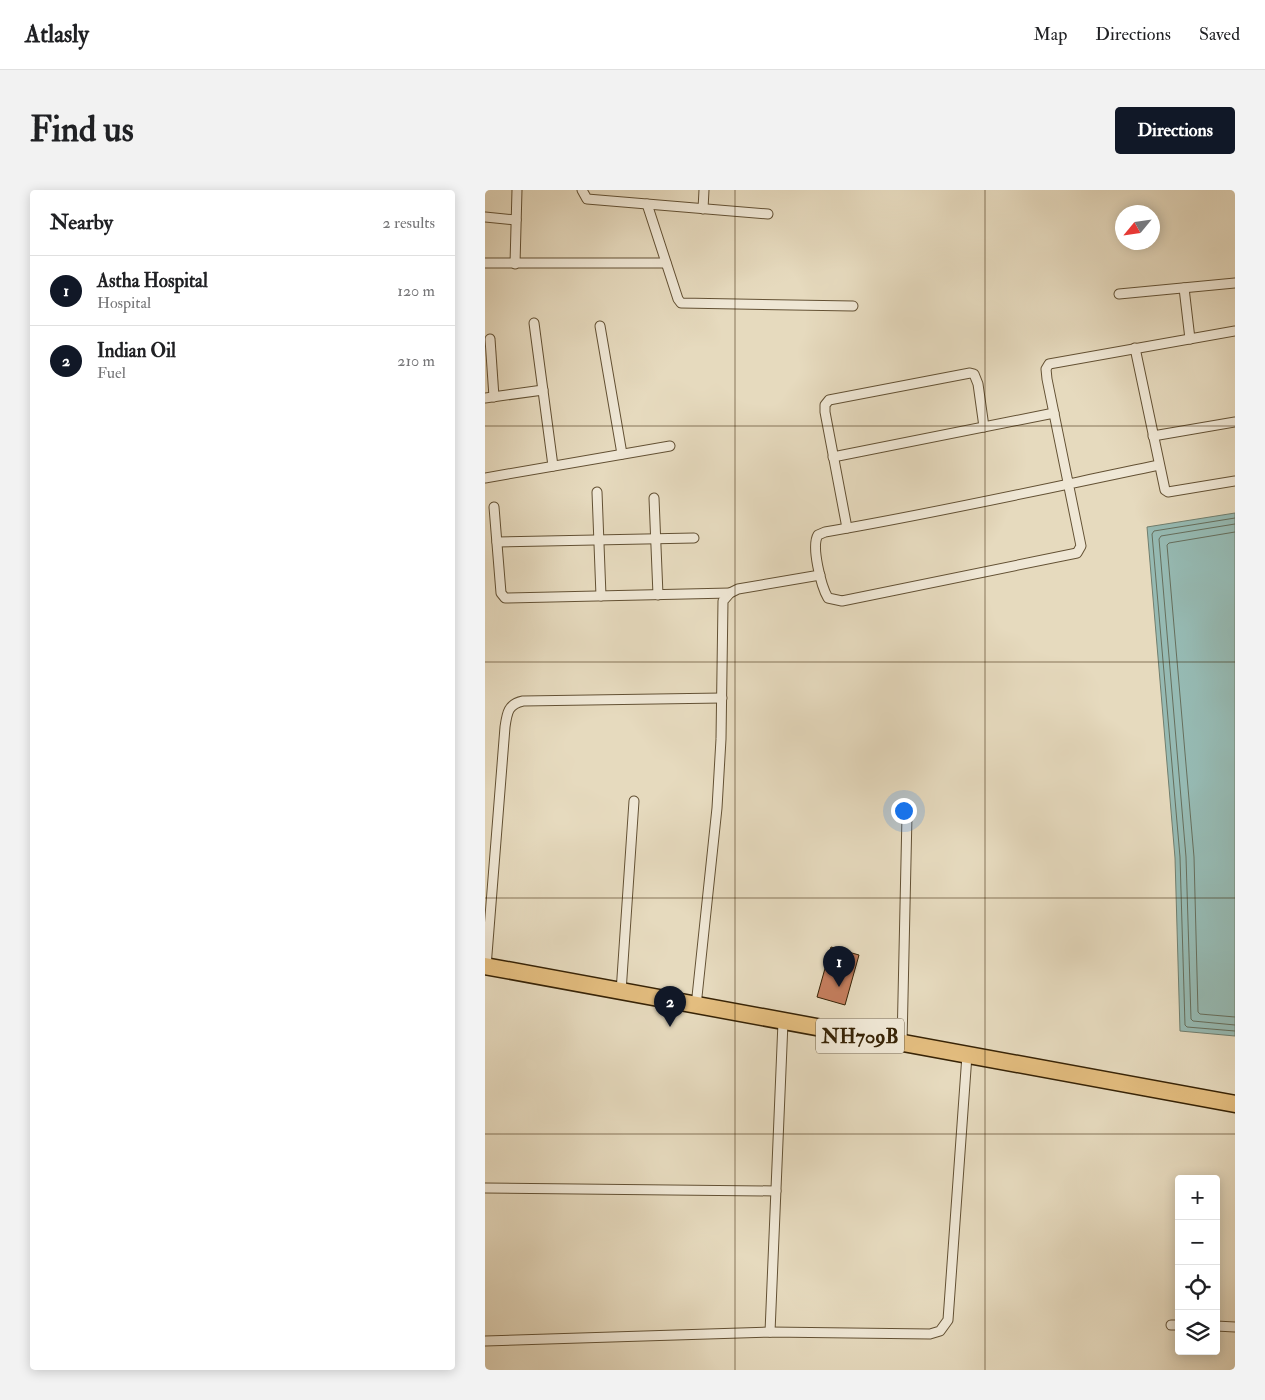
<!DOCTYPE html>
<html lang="en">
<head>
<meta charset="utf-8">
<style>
  :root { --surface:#fff; --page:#f2f2f2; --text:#202124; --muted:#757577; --line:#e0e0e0; --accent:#111827 }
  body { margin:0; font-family:"IM FELL Double Pica",serif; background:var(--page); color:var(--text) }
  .controls { position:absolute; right:15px; bottom:15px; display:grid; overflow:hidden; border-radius:5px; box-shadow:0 2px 12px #0003 }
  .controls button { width:45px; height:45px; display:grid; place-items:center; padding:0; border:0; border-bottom:1px solid var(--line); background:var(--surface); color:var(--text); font:25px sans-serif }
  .compass { position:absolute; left:630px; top:15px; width:45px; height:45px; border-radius:50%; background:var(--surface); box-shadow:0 2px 12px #0003; rotate:241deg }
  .you { position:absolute; left:418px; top:620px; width:18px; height:18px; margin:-12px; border:4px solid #fff; border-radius:50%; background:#1a73e8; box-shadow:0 0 0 8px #1a73e833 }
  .badge { display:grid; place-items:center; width:32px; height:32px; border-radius:50%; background:var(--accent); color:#fff; font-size:16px; font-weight:700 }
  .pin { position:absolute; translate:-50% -41px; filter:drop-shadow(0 1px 2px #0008) }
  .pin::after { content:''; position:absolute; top:26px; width:18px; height:15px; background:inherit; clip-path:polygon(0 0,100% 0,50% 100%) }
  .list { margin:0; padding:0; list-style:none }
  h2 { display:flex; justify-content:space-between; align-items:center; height:65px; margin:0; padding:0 20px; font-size:21px }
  h2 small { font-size:16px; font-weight:400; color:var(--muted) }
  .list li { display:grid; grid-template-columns:32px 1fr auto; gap:15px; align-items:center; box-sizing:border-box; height:70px; padding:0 20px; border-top:1px solid var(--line) }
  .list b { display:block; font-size:19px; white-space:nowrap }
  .list p { margin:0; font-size:16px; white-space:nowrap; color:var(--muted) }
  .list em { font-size:16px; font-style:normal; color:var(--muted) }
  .icon { flex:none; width:28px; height:28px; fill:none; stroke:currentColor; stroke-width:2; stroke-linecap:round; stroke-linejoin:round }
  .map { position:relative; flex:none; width:750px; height:1180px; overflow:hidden; border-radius:5px }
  header { display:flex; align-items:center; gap:30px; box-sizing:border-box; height:70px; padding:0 25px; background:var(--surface); border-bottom:1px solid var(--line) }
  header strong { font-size:24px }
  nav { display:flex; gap:28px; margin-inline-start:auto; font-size:18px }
  .intro { display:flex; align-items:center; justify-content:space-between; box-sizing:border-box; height:120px; padding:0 30px }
  h1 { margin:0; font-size:35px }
  .button { padding:12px 22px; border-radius:5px; background:var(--accent); color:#fff; font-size:18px; font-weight:700 }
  main { display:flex; gap:30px; padding:0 30px }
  aside { flex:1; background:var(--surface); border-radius:5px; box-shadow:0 2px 12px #0003 }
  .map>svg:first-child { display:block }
  .water { fill:#96bab3; stroke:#707e6e }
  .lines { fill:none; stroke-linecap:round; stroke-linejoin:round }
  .shore { stroke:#666e5c; stroke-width:1 }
  .building { fill:#c57e5e; stroke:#372306 }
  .street-casing { stroke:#635134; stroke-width:11 }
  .highway-casing { stroke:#372306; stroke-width:19 }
  .street { stroke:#efe7d5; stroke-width:9 }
  .highway { stroke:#e3bd7f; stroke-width:16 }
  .grid { fill:none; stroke:#372306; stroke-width:1; stroke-opacity:0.55 }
  .labels { text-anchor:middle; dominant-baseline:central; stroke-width:5; stroke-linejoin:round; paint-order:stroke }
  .shield { fill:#efe7d5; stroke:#6e5e44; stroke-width:1 }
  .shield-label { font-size:20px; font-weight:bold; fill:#372306 }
</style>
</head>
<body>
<header>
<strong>Atlasly</strong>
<nav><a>Map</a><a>Directions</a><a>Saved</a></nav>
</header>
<div class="intro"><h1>Find us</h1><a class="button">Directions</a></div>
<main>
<aside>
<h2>Nearby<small>2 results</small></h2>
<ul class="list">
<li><span class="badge">1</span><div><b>Astha Hospital</b><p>Hospital</p></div><em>120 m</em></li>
<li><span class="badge">2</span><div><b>Indian Oil</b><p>Fuel</p></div><em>210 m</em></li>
</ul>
</aside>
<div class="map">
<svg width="750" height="1180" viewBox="0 0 750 1180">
  <rect width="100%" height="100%" fill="#e6dabe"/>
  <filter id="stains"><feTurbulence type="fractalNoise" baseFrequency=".004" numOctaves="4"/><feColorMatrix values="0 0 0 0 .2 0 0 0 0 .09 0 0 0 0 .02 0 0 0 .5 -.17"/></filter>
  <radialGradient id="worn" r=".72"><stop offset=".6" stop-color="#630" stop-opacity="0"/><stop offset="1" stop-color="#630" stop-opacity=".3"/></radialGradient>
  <path class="water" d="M750,323V846L695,841L690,668L662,337Z"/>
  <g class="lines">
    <g class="shore">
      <path d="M750,328L669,341L667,344L695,667L700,835L702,837L750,841"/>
      <path d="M750,334L676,346L674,349L701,667L706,829L708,831L750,835"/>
      <path d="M750,342L684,353L682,355L709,667L713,822L715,824L750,827"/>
    </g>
  </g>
  <path class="building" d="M346,757L374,765L360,815L332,807Z"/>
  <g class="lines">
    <defs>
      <g id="street">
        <path d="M97,0L102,9L283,24"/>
        <path d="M162,14L193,109L196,113L368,116"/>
        <path d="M218,19L219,0"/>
        <path d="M0,27L31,30"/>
        <path d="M0,73H181"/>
        <path d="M30,74L32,0"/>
        <path d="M699,98L705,149"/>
        <path d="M634,104L750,93"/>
        <path d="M49,133L68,276"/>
        <path d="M115,136L137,264"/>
        <path d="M5,149L9,207"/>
        <path d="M650,158L680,300L683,302L750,291"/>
        <path d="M0,208L58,200"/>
        <path d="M668,246L750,232"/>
        <path d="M348,267L569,223"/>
        <path d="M674,275C563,298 452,323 340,342L333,345C326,356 336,396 343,408L357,411L592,363L596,356L562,189L561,179L564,174L750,141"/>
        <path d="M0,288L185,256"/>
        <path d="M112,302L116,406"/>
        <path d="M169,308L173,405"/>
        <path d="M9,317L16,403L20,408L245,403"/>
        <path d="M362,338L340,222V215L344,210L485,183L489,184L493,194L499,237"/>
        <path d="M12,352L209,348"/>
        <path d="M1,777L20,537C22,523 23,514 38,511L237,508"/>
        <path d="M136,802L149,611"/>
        <path d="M211,816L232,618L236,549L238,411L245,403L253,399L335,385"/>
        <path d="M417,853L422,625"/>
        <path d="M0,998L291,1001"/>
        <path d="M686,1135H694"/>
        <path d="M731,1136L750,1137"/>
        <path d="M285,1142L298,832"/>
        <path d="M0,1151L285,1142L445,1144L455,1141L463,1130L482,865"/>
      </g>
      <path id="highway" d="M0,776L750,914"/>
    </defs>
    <use href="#street" class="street-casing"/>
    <use href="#highway" class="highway-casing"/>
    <use href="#street" class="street"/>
    <use href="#highway" class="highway"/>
  </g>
  <path class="grid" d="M250,0V1180M500,0V1180M0,236H750M0,472H750M0,708H750M0,944H750"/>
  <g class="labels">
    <rect class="shield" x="331" y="828.5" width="88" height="35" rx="4"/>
    <g class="shield-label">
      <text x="375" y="846">NH709B</text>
    </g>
  </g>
  <rect width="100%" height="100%" filter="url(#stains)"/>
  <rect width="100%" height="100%" fill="url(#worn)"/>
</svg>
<div class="controls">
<button>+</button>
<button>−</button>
<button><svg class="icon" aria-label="locate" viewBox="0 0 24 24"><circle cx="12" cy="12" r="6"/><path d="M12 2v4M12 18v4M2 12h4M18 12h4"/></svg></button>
<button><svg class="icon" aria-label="layers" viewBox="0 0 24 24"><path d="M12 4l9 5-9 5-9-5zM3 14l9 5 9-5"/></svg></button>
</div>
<svg class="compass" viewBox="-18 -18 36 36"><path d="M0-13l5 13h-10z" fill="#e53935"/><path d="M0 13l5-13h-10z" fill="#757577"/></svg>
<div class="you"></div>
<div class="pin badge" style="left:354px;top:797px">1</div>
<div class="pin badge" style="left:185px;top:837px">2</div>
</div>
</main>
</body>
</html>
